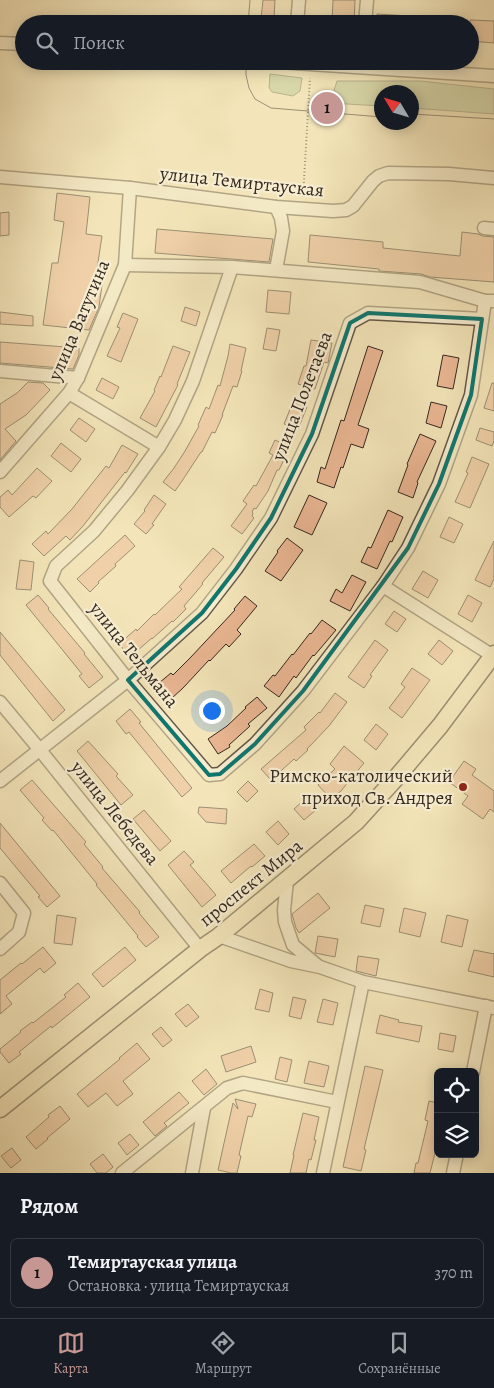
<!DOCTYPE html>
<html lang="ru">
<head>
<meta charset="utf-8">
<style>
  :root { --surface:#171b24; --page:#20242c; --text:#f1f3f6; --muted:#9ea1a6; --line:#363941; --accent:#c59692 }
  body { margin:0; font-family:Alegreya,serif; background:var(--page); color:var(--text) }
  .controls { position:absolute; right:15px; bottom:15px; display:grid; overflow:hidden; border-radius:8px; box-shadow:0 2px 12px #0003 }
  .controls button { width:45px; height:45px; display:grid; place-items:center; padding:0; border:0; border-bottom:1px solid var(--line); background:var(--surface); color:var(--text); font:25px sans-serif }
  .compass { position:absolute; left:374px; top:85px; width:45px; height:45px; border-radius:50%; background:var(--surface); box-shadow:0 2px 12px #0003; rotate:308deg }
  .you { position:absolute; left:211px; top:710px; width:18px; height:18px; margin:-12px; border:4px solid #fff; border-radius:50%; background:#1a73e8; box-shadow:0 0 0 8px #1a73e833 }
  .badge { display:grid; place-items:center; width:32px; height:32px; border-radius:50%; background:var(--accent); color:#111; font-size:16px; font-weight:700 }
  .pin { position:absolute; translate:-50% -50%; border:2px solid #fff; box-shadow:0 1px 5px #0006 }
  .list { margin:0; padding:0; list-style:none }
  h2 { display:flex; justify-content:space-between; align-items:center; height:65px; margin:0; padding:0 20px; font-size:21px }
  h2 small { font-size:16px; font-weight:400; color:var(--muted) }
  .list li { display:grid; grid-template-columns:32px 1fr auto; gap:15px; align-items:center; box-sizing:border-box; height:70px; margin:0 10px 10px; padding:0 10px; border:1px solid var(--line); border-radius:8px }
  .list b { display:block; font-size:19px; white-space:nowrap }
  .list p { margin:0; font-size:16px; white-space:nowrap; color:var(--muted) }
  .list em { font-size:16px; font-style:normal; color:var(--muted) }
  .icon { flex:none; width:28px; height:28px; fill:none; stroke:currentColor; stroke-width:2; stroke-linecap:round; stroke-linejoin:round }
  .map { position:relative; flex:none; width:494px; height:1173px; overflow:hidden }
  .search { position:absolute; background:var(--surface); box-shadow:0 2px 12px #0003; left:15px; right:15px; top:15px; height:55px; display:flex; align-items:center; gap:12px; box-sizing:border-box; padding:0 18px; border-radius:28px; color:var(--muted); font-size:19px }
  .sheet { height:145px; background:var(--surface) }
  nav { display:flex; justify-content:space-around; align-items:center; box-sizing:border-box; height:70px; border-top:1px solid var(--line); background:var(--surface); font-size:14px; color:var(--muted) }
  nav a { display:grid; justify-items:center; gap:2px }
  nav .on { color:var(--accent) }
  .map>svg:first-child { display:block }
  .green { fill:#b5c694; stroke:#747759 }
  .building { fill:#eab693; stroke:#34281e }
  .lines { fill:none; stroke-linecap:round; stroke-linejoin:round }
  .minor-casing { stroke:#645745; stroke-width:15 }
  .major-casing { stroke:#34281e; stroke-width:19 }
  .path { stroke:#34281e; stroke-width:2; stroke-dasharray:1 2.5; stroke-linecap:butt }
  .minor { stroke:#f7eed2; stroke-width:12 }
  .major { stroke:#f3e5b9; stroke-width:16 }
  .tram { stroke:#34281e; stroke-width:1 }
  .marked { fill:none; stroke:#0f766e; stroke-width:4; stroke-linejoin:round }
  .poi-dot { fill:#8f2418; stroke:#f7eed2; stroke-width:2 }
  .labels { text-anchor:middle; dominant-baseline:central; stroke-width:4.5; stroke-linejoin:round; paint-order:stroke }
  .street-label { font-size:19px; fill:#34281e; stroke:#f7eed2 }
  .poi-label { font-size:19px; fill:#34281e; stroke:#f7eed2; text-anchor:end }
</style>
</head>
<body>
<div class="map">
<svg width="494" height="1173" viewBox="0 0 494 1173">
  <rect width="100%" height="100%" fill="#f3e5b9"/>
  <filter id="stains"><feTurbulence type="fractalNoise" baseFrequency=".004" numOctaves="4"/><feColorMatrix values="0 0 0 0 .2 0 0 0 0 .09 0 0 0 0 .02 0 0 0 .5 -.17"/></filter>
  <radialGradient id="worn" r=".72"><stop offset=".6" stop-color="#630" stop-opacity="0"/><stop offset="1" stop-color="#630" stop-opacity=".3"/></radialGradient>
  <g class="green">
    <path d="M270,74L302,78L300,91L293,96L272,92L269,88Z"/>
    <path d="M337,81H420L494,89V114L412,108V92H382L381,106L330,103Z"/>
  </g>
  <g class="building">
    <path d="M263,0H275L274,19H261Z"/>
    <path d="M333,0H355L354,24H332Z"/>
    <path d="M377,14L425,17V24H376Z"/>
    <path d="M470,20L494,21V43L470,41Z"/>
    <path d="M57,193L90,197L86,234L102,236L97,269L104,270L99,307L89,330L43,325L52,263H58L64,222L54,220Z"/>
    <path d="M9,212V235L0,236V213Z"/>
    <path d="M157,229L273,239L269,262L155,253Z"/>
    <path d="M462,232L478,234L483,236L494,237V282L430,277L421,274L379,271V269L308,262L310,235L383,242V248L460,256Z"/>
    <path d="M268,290L291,292L289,314L266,312Z"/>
    <path d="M185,307L200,312L196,326L181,321Z"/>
    <path d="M0,312L33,316V326L0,324Z"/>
    <path d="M123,313L138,319L121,362L107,356L120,328L117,327Z"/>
    <path d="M267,328L280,330L276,351L263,349Z"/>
    <path d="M311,340L332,343L328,363L324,362L315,389L298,384L304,366H306Z"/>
    <path d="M0,342L79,348V355L73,369L0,363Z"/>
    <path d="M230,344L246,348L241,371H242L237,387L233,386L222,415H223L215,433L212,432L202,452H201L182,481L175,491L163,482L174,468L185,451L199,426L198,425L206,407L209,409L218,385L220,386L228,356Z"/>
    <path d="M173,346L190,352L177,384L178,385L156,427L140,418L155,391L154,390L160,376L161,377Z"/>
    <path d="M368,346L383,351L358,425L369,429L363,448L351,444L343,468L341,467L334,488L317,482L321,467L325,469L341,420L344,421Z"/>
    <path d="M443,355L459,358L453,389L437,386Z"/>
    <path d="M102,378L119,387L113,399L96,390Z"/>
    <path d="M28,382L43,383L50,390L26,415L5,429L16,441L0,460V404L17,393Z"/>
    <path d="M492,383H494V411L484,408Z"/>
    <path d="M293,402L307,407L298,429L284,424Z"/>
    <path d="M431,402L447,406L441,428L426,423Z"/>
    <path d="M79,418L95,429L86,442L70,430Z"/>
    <path d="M480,428L494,432V441L492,446L476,440Z"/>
    <path d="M420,434L436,441L417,482L418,483L413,498L398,492L408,465L407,464Z"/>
    <path d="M275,440L290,447L279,470H277L268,491L256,509L254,508L252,512L253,513L252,516L254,518L242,534L231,526L247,504L243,501L254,485L256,486L273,455L269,453Z"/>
    <path d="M61,443L81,459L71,472L51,456Z"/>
    <path d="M122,445L138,454L126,473L125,472L83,526L70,540L66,536L44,556L32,544L46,531L48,534L72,509L106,466L109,468Z"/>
    <path d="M472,457L489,464L470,508L455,502L468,473L466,472Z"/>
    <path d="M37,468L52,481L36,498L33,496L9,517L0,507V497L8,490L12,495Z"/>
    <path d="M154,495L166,504L152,524L154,525L146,534L134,524L145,511L144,510Z"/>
    <path d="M309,495L327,503L312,535L294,527Z"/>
    <path d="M388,510L403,517L392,542L390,541L377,569L361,562L368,547L371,548Z"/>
    <path d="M449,517L463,524L454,543L440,537Z"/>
    <path d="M125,535L135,546L115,564L116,566L98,582L99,583L90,592L77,579Z"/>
    <path d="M287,538L303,550L281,581L265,571L278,552L277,551Z"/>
    <path d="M494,541V579L490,587L475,580Z"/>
    <path d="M213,548L224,557L202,583L203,584L184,606L186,609L173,622L172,621L152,639V638L130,657L119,644L136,629L137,631L154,614L155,615L182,589L179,587Z"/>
    <path d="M20,560L34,562L31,590L16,589Z"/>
    <path d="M423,571L438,580L428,598L412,589Z"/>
    <path d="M352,575L366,582L350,611L330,601L336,589L342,593Z"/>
    <path d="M38,595L49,608L48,609L85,653L84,654L103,677L89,688L79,676L82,674L26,605Z"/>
    <path d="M468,595L482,603L472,622L458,614Z"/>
    <path d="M245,596L257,606L237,630L241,634L229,647L226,644L210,661L209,660L183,688L172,698L159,683L171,673L173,675L190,658L235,610L234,609Z"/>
    <path d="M394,611L406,619L397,632L385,624Z"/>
    <path d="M322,620L336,630L314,656L313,655L296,678L294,676L279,697L264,686L273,675L275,676L292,654L293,655L310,633L311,634Z"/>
    <path d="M0,632L65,710L53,721L0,655Z"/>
    <path d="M375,640L388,650L370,675L372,676L364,688L348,677Z"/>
    <path d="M439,640L453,651L442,665L428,654Z"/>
    <path d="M412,668L430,680L402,718L389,708L405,687L401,684Z"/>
    <path d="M335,693L347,702L329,726L307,749L308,750L296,761L294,759L271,780L261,769L306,730L304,727L319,712L320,713Z"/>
    <path d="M257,697L267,708L248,724L250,726L229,745L230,747L218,754L208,739L227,726L246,708L245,707Z"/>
    <path d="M130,709L141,722L139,723L192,788L182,797L129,732L126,734L116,721Z"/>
    <path d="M376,724L388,734L376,750L364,740Z"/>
    <path d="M88,741L118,774L116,776L133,795L121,805L77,751Z"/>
    <path d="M344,746L364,763L341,791L331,799L318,785L335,769L330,764Z"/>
    <path d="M464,761L476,769L472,775L494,791V812L490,809L483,819L462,804L468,796L449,782Z"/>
    <path d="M32,780L86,842L84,844L103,867L102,868L140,912L139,913L159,937L146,947L137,937L138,936L96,885L97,884L80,863L53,830L52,831L42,820L44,818L20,790Z"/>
    <path d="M248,781L258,791L247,802L237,792Z"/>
    <path d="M306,798L316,810L304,820L294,809Z"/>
    <path d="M199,807L227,809L226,824L206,822L198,813Z"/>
    <path d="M144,810L171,841L160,851L133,819Z"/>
    <path d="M278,821L289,834L278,845L266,832Z"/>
    <path d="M0,823L60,896L47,907L38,897L40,896L0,848Z"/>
    <path d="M254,844L265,856L252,867L251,866L231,883L221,871Z"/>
    <path d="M184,851L194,862L190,865L216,895L202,907L168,865Z"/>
    <path d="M318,893L330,908L299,933L296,928L292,914Z"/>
    <path d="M365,905L384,909L380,927L361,923Z"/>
    <path d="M404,908L426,913L420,937L399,932Z"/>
    <path d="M57,915L76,918L72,945L54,943Z"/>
    <path d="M447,915L468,920L462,947L441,942Z"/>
    <path d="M318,936L338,939L335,957L315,953Z"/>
    <path d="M43,947L56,963L44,973L40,968L6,996L12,1004L0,1014V980L21,963L22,964Z"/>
    <path d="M125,947L136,960L103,987L92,974Z"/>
    <path d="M474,950L494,954V977L468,971Z"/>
    <path d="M358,956L379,959L376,976L356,971Z"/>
    <path d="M78,983L90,997L52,1028L51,1026L19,1052L21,1054L9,1063L0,1052V1049L21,1032L20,1031L32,1022L33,1023L66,997L64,995Z"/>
    <path d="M260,989L273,993L269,1012L255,1009Z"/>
    <path d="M293,997L306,1000L301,1019L289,1016Z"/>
    <path d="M323,999L338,1003L333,1025L317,1022Z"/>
    <path d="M188,1004L199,1017L186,1027L175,1014Z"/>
    <path d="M380,1015L399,1020L398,1022L422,1026L419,1042L376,1033Z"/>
    <path d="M161,1027L172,1040L163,1047L152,1034Z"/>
    <path d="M440,1033L456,1036L453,1052L438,1049Z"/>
    <path d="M137,1043L150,1059L123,1081L133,1094L117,1106L106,1093L88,1107L77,1094L120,1059L119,1058Z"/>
    <path d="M251,1046L256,1062L226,1072L221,1056Z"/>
    <path d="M280,1057L292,1060L287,1082L275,1079Z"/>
    <path d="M309,1061L329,1066L324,1087L304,1083Z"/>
    <path d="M365,1066L383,1070L364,1149L366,1150L361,1171L343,1167Z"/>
    <path d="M206,1069L217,1084L204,1095L192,1081Z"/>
    <path d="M179,1092L189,1103L164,1123L167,1126L155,1136L143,1122Z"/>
    <path d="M235,1099L256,1104L252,1117L248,1116L239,1155L241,1156L237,1173H231L218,1170L233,1103L238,1109Z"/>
    <path d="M429,1101L438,1103V1141L430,1173H414L416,1163H418L428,1121L425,1120Z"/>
    <path d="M60,1106L70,1119L47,1138L48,1139L36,1149L26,1137L49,1117L48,1115Z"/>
    <path d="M303,1113L319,1117L314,1140H316L311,1160L309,1159L306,1173H290L294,1155H293Z"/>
    <path d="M130,1134L139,1145L127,1155L118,1143Z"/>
    <path d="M12,1148L21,1160L11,1168L1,1156Z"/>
    <path d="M103,1154L113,1167L106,1173H97L90,1164Z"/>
  </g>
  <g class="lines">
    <defs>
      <g id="minor">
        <path d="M297,24L299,0"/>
        <path d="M365,24L367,0"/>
        <path d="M0,43L24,44"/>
        <path d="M263,61L494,76"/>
        <path d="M0,177L130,188L276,207L333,211L346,210L353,206L373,181L379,176L388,173L449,174L494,178"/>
        <path d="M276,207L281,218L283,231L276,270"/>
        <path d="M484,228L494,229"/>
        <path d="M125,265L232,267L420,282L485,301H494"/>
        <path d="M232,267L193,381L175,420L159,447L127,491L94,531L56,566L50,581L128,680L209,775L220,774L255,744L303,691L383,586L408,548L439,484L471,395L485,301"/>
        <path d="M0,371L78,378"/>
        <path d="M69,393L159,447"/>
        <path d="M0,472L69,393L78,378L125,265L130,188"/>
        <path d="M383,586L493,656"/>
        <path d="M0,702L40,750L200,949"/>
        <path d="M0,781L128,680L202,613L236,569L271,518L312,434L350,323L368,313L482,319"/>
        <path d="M287,881L284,910L285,922L293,945L318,966"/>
        <path d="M0,883L24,913L19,932L0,949"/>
        <path d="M219,936L291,961L320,967L363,982L494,1008"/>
        <path d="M473,1072L486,1006"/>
        <path d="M122,1173L227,1088L243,1083L337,1102"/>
        <path d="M192,1173L204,1108"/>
        <path d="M323,1173L363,982"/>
        <path d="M453,1173L457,1154"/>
      </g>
      <path id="major" d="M0,1109L200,949L219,936L356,822L396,778L440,726L494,654"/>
    </defs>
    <use href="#minor" class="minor-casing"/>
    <use href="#major" class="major-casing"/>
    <path class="path" d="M303,197L310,78"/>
    <use href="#minor" class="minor"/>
    <use href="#major" class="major"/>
    <g class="tram">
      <path d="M248,24L250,0"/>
      <path d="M246,61V75L249,88L255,99L271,108L382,117"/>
      <path d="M412,114L494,119"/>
    </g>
  </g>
  <path d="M0 0H494V1173H0ZM368,313L482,319L471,395L439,484L408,548L303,691L255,744L220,774L209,775L128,680L202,613L236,569L271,518L312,434L350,323Z" fill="#f3e5b9" fill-opacity=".55" fill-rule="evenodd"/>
  <path class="marked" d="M368,313L482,319L471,395L439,484L408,548L303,691L255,744L220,774L209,775L128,680L202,613L236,569L271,518L312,434L350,323Z"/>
  <circle class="poi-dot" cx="463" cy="787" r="5"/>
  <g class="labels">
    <g class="street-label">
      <text transform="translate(242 182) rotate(6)">улица Темиртауская</text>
      <text transform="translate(79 320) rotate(-67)">улица Ватутина</text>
      <text transform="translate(302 396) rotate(-69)">улица Полетаева</text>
      <text transform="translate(134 655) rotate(51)">улица Тельмана</text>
      <text transform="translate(115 813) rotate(51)">улица Лебедева</text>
      <text transform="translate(251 883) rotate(-39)">проспект Мира</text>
    </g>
    <g class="poi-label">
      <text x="453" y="776">Римско-католический<tspan x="453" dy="22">приход Св. Андрея</tspan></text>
    </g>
  </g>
  <rect width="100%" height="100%" filter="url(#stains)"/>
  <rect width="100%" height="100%" fill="url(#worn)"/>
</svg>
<div class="controls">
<button><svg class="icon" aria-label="locate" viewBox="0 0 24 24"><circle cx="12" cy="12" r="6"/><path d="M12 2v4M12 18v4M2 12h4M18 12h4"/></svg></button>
<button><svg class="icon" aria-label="layers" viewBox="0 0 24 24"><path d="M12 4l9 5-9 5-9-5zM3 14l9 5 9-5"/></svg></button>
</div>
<svg class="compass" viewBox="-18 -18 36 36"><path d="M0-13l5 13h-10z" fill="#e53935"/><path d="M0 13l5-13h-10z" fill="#9ea1a6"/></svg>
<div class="you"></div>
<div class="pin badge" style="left:327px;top:108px">1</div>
<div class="search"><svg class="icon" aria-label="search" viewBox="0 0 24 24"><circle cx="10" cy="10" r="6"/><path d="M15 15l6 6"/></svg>Поиск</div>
</div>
<section class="sheet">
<h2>Рядом<small></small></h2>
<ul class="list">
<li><span class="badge">1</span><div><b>Темиртауская улица</b><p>Остановка · улица Темиртауская</p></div><em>370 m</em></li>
</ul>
</section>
<nav>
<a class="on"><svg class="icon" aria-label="map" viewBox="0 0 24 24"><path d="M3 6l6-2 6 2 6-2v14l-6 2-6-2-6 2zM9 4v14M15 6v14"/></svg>Карта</a>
<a><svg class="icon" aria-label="directions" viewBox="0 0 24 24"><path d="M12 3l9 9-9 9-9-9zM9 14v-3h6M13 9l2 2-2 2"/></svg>Маршрут</a>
<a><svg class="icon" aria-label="saved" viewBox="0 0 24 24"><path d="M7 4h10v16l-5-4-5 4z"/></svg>Сохранённые</a>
</nav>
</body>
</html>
